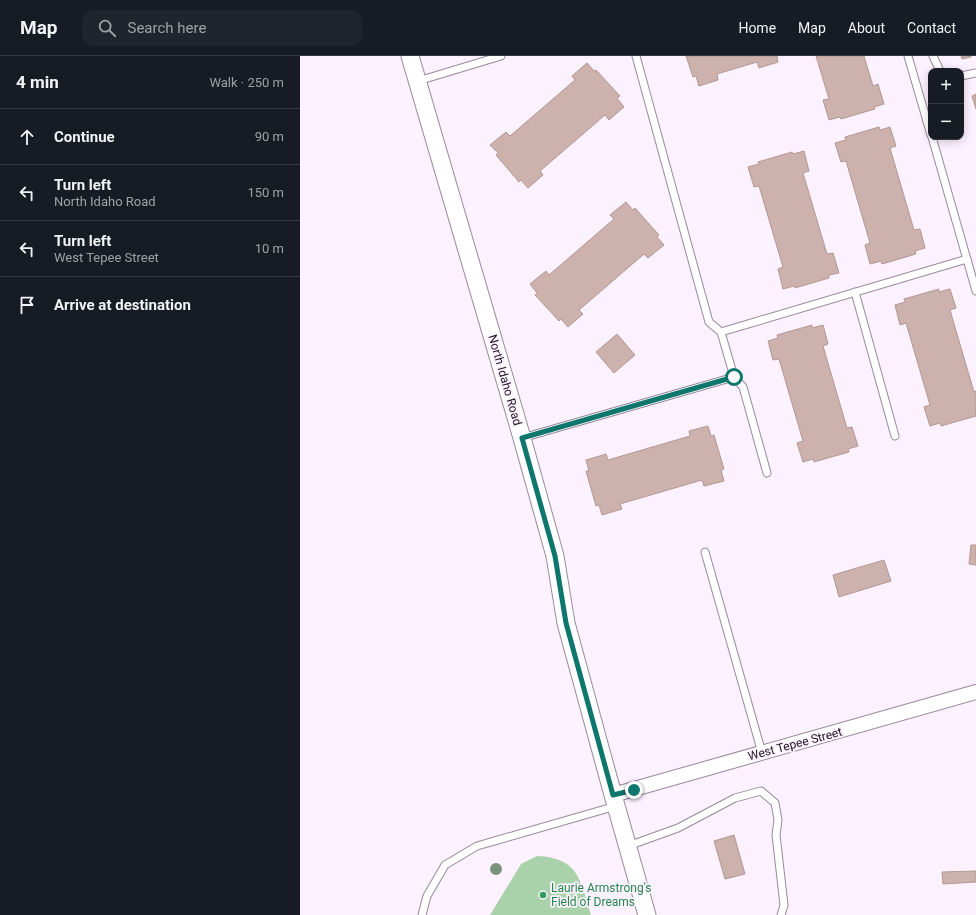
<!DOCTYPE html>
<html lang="en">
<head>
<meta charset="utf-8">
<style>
  :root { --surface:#171b24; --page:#20242c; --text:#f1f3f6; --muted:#9ea1a6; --line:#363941 }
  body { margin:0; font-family:Roboto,sans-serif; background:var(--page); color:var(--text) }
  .controls { position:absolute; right:12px; top:12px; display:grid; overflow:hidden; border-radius:8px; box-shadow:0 2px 10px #0003 }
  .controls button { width:36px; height:36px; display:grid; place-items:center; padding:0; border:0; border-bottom:1px solid var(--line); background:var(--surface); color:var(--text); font:20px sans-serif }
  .stop { position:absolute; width:12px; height:12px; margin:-9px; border:3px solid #0f766e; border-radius:50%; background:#fff }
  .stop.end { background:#0f766e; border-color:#fff; box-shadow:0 1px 4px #0008 }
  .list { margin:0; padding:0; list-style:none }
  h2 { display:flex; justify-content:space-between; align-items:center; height:52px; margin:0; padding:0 16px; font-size:17px }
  h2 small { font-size:13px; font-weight:400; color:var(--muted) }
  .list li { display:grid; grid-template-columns:26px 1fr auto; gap:12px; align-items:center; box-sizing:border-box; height:56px; padding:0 16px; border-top:1px solid var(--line) }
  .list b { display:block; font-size:15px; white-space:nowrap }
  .list p { margin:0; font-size:13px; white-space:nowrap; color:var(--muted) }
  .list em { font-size:13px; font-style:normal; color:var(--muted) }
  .icon { flex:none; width:22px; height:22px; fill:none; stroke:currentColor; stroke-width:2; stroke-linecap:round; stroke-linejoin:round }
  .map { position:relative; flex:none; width:676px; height:859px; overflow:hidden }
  header { display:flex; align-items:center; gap:24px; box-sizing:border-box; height:56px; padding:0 20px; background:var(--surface); border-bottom:1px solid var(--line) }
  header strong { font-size:19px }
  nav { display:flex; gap:22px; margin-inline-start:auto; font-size:14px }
  .search { width:280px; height:36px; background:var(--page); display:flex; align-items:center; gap:10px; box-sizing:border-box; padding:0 14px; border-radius:12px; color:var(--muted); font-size:15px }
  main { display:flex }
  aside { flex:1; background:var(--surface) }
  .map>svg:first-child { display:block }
  .pitch { fill:#aad2aa }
  .building { fill:#cdb1ad; stroke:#b29793 }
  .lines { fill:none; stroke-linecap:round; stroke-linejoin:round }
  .service-casing { stroke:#97889b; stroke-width:9 }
  .minor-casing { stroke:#97889b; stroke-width:16 }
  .tertiary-casing { stroke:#97889b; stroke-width:19 }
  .service { stroke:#fff; stroke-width:7 }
  .minor { stroke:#fff; stroke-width:14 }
  .tertiary { stroke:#fff; stroke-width:17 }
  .tree { fill:#7a937e }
  .route { stroke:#0f766e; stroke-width:5 }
  .leisure-dot { fill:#2e9e5b; stroke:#fcf2ff; stroke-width:1.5 }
  .labels { text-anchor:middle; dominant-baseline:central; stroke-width:3.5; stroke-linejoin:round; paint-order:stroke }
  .street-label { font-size:12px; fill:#1c161e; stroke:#fcf2ff }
  .leisure-label { font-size:12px; fill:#27864d; stroke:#fcf2ff; text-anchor:start }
</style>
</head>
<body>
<header>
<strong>Map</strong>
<div class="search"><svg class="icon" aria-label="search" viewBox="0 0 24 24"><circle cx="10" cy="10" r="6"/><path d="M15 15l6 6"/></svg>Search here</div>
<nav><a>Home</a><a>Map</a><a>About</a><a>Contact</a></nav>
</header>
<main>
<aside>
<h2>4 min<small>Walk · 250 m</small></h2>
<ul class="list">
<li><svg class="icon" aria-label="ahead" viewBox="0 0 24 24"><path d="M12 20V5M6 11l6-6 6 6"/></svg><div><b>Continue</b></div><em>90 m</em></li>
<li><svg class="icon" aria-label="left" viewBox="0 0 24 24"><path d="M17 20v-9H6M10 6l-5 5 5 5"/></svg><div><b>Turn left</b><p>North Idaho Road</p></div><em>150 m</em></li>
<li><svg class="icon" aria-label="left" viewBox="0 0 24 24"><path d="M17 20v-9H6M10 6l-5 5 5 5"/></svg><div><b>Turn left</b><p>West Tepee Street</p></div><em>10 m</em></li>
<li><svg class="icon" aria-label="arrive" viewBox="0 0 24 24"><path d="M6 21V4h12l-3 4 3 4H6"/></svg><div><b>Arrive at destination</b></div></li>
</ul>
</aside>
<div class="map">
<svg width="676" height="859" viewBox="0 0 676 859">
  <rect width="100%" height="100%" fill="#fcf2ff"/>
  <path class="pitch" d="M237,800C280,802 280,825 291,859H190L221,808Z"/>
  <g class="building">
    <path d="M386,0H477L478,6L459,12L457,6L417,18L418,24L399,30L396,20L393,21Z"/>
    <path d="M516,0H564L573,30L578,28L584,48L574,51L575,53L541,63L540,61L529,64L523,44L529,43Z"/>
    <path d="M661,0H671V1L662,3Z"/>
    <path d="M287,7L294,15L296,14L320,40L317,42L324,51L309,64L305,59L240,115L243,119L228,132L221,124L219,126L196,99L198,97L190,89L206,76L210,80L275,24L272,20Z"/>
    <path d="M676,38V53L672,40Z"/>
    <path d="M579,71L580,74L590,71L596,90L590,92L614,174L620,173L625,192L615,195L616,198L582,208L581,205L570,208L565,189L570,187L546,105L541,106L535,87L546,84L545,81Z"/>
    <path d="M504,95L509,115L503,117L527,198L533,197L539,217L529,219V222L495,232L494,230L483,233L478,213L483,211L459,130L454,131L448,111L459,108L458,106L492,96L493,98Z"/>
    <path d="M326,146L333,154L335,152L359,179L357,181L364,189L348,202L344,198L279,254L283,258L268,271L261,263L259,265L235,239L237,237L230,228L246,215L249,219L314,163L310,159Z"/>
    <path d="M639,233V236L650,233L656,252L650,254L674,336L676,335V357H675L676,360L641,370L640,367L630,370L624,351L630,349L606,267L600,269L595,249L605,246L604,243Z"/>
    <path d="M512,269V272L523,269L528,288L523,290L547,372L552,371L558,390L548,393L549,396L514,406L513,403L503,406L497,387L503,385L479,303L473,304L468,285L478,282L477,279Z"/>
    <path d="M317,278L335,299L314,317L296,296Z"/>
    <path d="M408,370L411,380L414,379L424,413L421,414L424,425L404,430L402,424L320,448L322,453L302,459L299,449L296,450L286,415H289L286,404L306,398L308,404L390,380L389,375Z"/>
    <path d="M671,489H676V509L669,508Z"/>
    <path d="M584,504L591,525L539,541L533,519Z"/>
    <path d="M434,779L445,818L425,823L414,785Z"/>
    <path d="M676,815V826L643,828L642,816Z"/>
  </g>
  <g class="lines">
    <defs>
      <g id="service">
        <path d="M336,0L409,266L421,276"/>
        <path d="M608,0L631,79"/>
        <path d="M633,0L640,15"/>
        <path d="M661,20L676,17"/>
        <path d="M118,25L201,0"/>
        <path d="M632,81L676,235"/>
        <path d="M555,236L595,380"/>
        <path d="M434,321L443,331L467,417"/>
        <path d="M222,382L434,321L421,276L667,203"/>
        <path d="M405,496L462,697"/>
        <path d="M328,790L378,772L435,742L461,735L475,747L478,764L476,779L484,849L481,859"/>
        <path d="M122,859L127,840L145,809L177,790L316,750"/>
      </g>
      <path id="minor" d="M313,739L676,636"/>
      <path id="tertiary" d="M110,0L222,382L255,500L266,567L313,739L347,859"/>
    </defs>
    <use href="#service" class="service-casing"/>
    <use href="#minor" class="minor-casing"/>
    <use href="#tertiary" class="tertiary-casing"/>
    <use href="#service" class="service"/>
    <use href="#minor" class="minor"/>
    <use href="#tertiary" class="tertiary"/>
  </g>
  <circle class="tree" cx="196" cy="813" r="6"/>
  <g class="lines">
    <path class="route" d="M334,734L313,739L266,567L255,500L222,382L434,321"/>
  </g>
  <circle class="leisure-dot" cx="243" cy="839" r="4"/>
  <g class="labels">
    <g class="street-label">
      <text transform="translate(205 324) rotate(74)">North Idaho Road</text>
      <text transform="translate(495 688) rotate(-15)">West Tepee Street</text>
    </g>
    <g class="leisure-label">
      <text x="251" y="832">Laurie Armstrong's<tspan x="251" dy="14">Field of Dreams</tspan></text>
    </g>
  </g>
</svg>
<div class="controls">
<button>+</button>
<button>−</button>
</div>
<div class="stop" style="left:434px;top:321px"></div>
<div class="stop end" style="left:334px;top:734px"></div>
</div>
</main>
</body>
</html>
